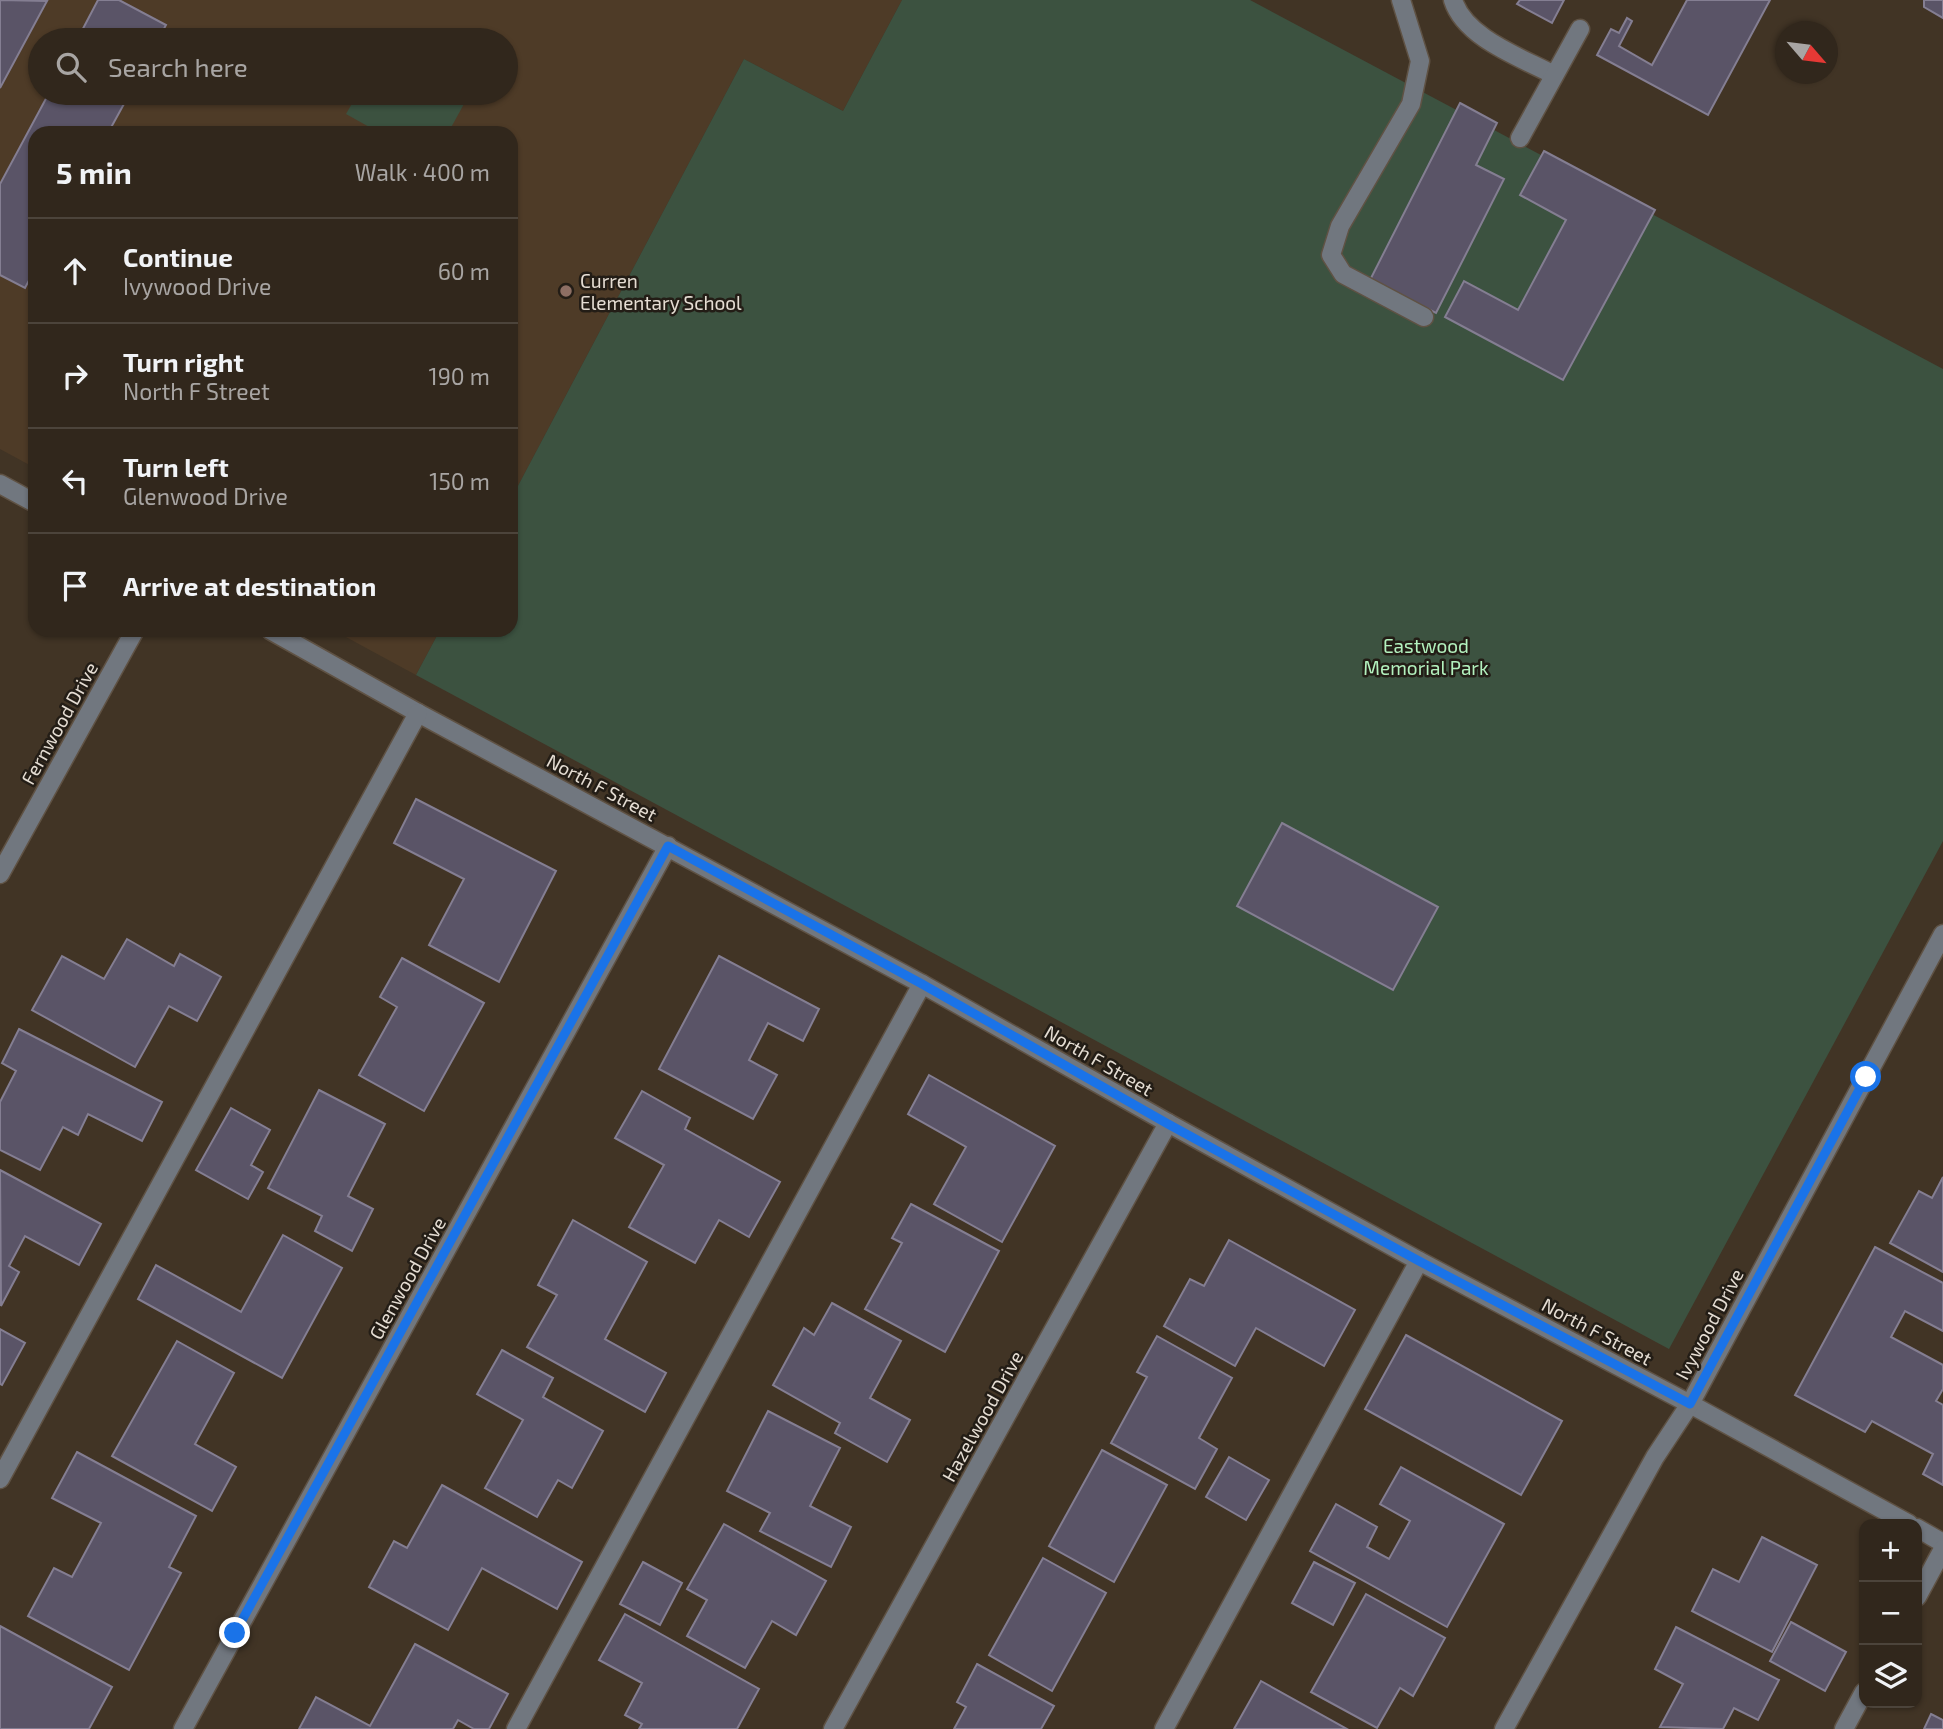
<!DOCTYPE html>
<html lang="en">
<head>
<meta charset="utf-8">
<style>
  :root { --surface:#31271c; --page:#392f25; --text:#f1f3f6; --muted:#a8a5a3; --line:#4c443b }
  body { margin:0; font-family:"Exo 2",sans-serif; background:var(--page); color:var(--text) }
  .controls { position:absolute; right:21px; bottom:21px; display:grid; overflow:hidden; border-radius:14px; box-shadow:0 2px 5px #0004 }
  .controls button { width:63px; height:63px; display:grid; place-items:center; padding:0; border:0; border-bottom:2px solid var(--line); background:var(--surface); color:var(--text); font:35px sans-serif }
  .compass { position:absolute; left:1775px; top:21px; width:63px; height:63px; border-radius:50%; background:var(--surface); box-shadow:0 2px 5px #0004; rotate:118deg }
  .stop { position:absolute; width:21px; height:21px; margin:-16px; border:5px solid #1a73e8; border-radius:50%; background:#fff }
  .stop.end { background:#1a73e8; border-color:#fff; box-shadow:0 2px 7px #0008 }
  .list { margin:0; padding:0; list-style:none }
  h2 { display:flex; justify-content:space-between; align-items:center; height:91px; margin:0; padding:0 28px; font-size:30px }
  h2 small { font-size:23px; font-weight:400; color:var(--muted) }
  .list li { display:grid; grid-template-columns:46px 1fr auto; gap:21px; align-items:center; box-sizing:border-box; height:105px; padding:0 28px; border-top:2px solid var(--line) }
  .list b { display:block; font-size:26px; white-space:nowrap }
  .list p { margin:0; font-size:23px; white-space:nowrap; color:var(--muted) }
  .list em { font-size:23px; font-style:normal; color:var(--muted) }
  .icon { flex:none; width:38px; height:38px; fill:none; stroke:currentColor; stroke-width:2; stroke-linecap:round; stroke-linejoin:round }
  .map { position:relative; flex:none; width:1943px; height:1729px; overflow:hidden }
  .search { position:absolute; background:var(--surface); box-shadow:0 2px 5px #0004; left:28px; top:28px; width:490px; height:77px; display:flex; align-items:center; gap:18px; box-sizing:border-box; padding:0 24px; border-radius:38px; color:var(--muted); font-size:26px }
  .panel { position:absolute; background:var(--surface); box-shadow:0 2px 5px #0004; left:28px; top:126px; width:490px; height:511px; border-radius:21px }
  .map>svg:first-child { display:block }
  .built { fill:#4e3b27; fill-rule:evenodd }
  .green { fill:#3c5240 }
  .building { fill:#5a5467; stroke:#847e92; stroke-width:2 }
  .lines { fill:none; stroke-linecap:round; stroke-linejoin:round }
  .minor-casing { stroke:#5f5244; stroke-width:21 }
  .minor { stroke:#71777f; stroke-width:18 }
  .route { stroke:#1a73e8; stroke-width:9 }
  .education-dot { fill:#8d6e63; stroke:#231d16; stroke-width:2.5 }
  .labels { text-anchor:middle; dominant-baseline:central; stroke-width:5; stroke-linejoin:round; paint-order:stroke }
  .poi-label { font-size:19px; fill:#e5ddd3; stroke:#231d16; text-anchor:start }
  .park-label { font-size:19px; fill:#b3f1be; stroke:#231d16 }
  .street-label { font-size:19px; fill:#e5ddd3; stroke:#231d16 }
</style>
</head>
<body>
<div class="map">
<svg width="1943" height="1729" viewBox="0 0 1943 1729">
  <rect width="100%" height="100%" fill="#413425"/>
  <g class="built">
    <path d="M0,0H902L843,111L744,59L511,499V133H35V468L0,449ZM40,40H506V93H40Z"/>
    <path d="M333,630H440L416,675Z"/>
  </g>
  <g class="green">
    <path d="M902,0H1250L1943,369V841L1669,1349L416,675L440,630H511V499L744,59L843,111Z"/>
    <path d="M358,93H470L448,133H380L346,114Z"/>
  </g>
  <g class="building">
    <path d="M0,0L47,1L0,88Z"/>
    <path d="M98,0H119L166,25L158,40H77Z"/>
    <path d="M1520,0H1564L1552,23L1517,4Z"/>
    <path d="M1687,0H1770L1708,115L1597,55L1611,29L1619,33L1627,18L1632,21L1619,46L1652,65Z"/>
    <path d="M1924,0H1943V18L1924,7Z"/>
    <path d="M49,93H130L108,133H35V269L25,288L0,275V184Z"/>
    <path d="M1460,103L1497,123L1476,165L1504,179L1436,313L1370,280Z"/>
    <path d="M1544,151L1655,210L1563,380L1445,317L1464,281L1518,310L1566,220L1520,195Z"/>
    <path d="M416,799L556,871L499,982L429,945L464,879L394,843Z"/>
    <path d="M1282,823L1438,907L1393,990L1237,906Z"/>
    <path d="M127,939L174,966L180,954L221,977L197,1021L169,1006L135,1067L32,1010L62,956L104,979Z"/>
    <path d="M719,956L819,1009L803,1041L768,1023L749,1060L777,1075L753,1119L659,1069Z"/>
    <path d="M402,958L484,1003L424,1111L359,1075L397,1007L380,997Z"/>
    <path d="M19,1029L162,1102L142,1141L88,1114L78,1135L63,1127L40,1170L0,1150V1102L16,1071L2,1063Z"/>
    <path d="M929,1075L1055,1146L1002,1242L934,1204L966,1147L908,1114Z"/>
    <path d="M319,1090L385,1124L348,1196L373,1209L352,1251L315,1231L322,1216L268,1188Z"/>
    <path d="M642,1091L690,1118L685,1129L780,1182L749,1237L719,1220L695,1263L629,1227L664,1165L615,1138Z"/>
    <path d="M231,1108L270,1130L251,1165L263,1172L248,1199L196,1170Z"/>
    <path d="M0,1170L101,1224L79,1265L25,1236L9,1266L19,1272L1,1306Z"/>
    <path d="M1943,1177V1272L1890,1243L1919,1191L1932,1198Z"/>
    <path d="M911,1204L999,1251L945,1352L865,1309L902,1243L892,1238Z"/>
    <path d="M573,1220L647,1262L605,1339L666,1373L645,1412L527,1347L557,1295L538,1285Z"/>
    <path d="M283,1235L342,1268L282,1378L138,1299L156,1265L241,1312Z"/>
    <path d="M1229,1240L1355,1310L1324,1366L1256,1328L1235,1366L1164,1326L1190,1279L1204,1286Z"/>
    <path d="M1875,1247L1943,1283V1331L1905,1311L1891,1337L1943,1365V1389L1936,1401L1943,1405V1485L1923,1474L1933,1454L1872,1421L1865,1432L1795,1395Z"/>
    <path d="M832,1303L901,1341L870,1398L910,1420L887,1462L835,1433L840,1423L773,1385L804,1328L814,1335Z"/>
    <path d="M0,1329L25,1343L2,1385L0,1384Z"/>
    <path d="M1406,1335L1562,1421L1521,1495L1365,1409Z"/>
    <path d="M1157,1336L1232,1378L1199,1438L1217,1449L1195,1489L1111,1443L1147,1377L1137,1372Z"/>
    <path d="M177,1341L234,1373L195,1444L236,1467L212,1511L112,1456Z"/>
    <path d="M502,1350L553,1378L543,1397L603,1431L572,1488L558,1480L537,1517L485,1488L523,1420L477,1394Z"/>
    <path d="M768,1411L840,1448L810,1506L851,1527L831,1567L760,1531L770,1513L727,1491Z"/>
    <path d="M1102,1450L1167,1485L1114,1582L1049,1546Z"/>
    <path d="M77,1452L196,1516L169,1567L181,1573L129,1670L28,1616L54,1568L72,1577L101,1523L52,1498Z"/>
    <path d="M1229,1457L1269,1480L1246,1520L1206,1497Z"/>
    <path d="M1401,1467L1504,1524L1447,1627L1310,1551L1336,1504L1377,1527L1367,1547L1389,1559L1410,1521L1380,1504Z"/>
    <path d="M442,1485L582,1562L557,1609L482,1568L448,1630L369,1587L394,1541L407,1548Z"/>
    <path d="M724,1524L826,1581L796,1635L772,1621L745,1668L687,1636L707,1600L687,1589Z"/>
    <path d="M1762,1537L1817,1565L1772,1652L1692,1611L1713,1569L1739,1582Z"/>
    <path d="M1043,1558L1106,1593L1052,1691L989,1655Z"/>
    <path d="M643,1562L682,1583L660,1625L620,1604Z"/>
    <path d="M1314,1562L1355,1583L1333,1625L1292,1603Z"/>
    <path d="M1366,1594L1445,1638L1413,1696L1400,1688L1377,1728L1311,1692Z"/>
    <path d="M625,1614L759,1689L737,1729H639L642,1724L625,1715L642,1683L599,1660Z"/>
    <path d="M1791,1622L1846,1652L1825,1691L1770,1661Z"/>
    <path d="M0,1626L112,1687L89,1729H0Z"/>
    <path d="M1676,1627L1779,1680L1758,1720L1734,1708L1723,1729L1660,1727L1683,1684L1655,1669Z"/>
    <path d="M415,1644L508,1694L489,1729H474L458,1720L453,1729H299L316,1697L370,1726Z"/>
    <path d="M977,1664L1054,1706L1041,1729H954L966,1707L957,1702Z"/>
    <path d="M1261,1681L1347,1729H1234Z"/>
    <path d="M1931,1714L1943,1720V1729H1924Z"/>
  </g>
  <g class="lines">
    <defs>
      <g id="minor">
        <path d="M1401,0L1420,61L1411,104L1340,226L1331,255L1343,274L1424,317"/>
        <path d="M1453,0C1465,38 1520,57 1554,75"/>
        <path d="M1520,138L1580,29"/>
        <path d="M0,484L35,503"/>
        <path d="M270,630L418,713L922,984L1168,1123L1419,1261L1690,1404L1909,1524"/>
        <path d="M0,874L135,630"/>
        <path d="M0,1479L418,713"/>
        <path d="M1917,1528L1943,1543"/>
        <path d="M1917,1597L1943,1549"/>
        <path d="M183,1729L668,846"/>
        <path d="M516,1729L922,984"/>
        <path d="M833,1729L1168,1123"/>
        <path d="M1164,1729L1419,1261"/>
        <path d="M1504,1729L1655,1457L1690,1404L1943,934"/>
        <path d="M1844,1729L1864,1692"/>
      </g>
    </defs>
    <use href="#minor" class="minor-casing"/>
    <use href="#minor" class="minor"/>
  </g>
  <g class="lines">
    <path class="route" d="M235,1633L668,846L922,984L1168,1124L1419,1261L1690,1404L1866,1077"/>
  </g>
  <circle class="education-dot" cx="566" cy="291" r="7"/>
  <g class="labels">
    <g class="poi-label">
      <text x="580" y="280">Curren<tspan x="580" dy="22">Elementary School</tspan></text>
    </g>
    <g class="park-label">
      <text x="1426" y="645">Eastwood<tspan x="1426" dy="22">Memorial Park</tspan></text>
    </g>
    <g class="street-label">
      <text transform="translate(59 723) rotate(-61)">Fernwood Drive</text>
      <text transform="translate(602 787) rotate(28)">North F Street</text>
      <text transform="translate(1099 1060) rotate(30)">North F Street</text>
      <text transform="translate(407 1278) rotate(-61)">Glenwood Drive</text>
      <text transform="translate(1709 1324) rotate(-62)">Ivywood Drive</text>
      <text transform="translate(1597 1331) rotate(28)">North F Street</text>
      <text transform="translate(982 1416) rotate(-61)">Hazelwood Drive</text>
    </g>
  </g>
</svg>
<div class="controls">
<button>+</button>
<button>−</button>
<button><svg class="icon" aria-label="layers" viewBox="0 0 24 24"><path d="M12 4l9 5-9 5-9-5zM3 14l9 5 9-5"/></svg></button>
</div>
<svg class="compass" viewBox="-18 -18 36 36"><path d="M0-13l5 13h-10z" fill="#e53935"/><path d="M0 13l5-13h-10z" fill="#a8a5a3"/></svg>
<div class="stop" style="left:1866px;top:1077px"></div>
<div class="stop end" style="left:235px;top:1633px"></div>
<div class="search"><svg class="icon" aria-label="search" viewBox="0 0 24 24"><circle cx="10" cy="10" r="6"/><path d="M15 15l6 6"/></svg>Search here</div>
<section class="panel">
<h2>5 min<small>Walk · 400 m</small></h2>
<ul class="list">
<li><svg class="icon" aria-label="ahead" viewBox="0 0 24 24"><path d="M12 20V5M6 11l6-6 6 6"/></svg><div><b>Continue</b><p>Ivywood Drive</p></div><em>60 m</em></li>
<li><svg class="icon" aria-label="right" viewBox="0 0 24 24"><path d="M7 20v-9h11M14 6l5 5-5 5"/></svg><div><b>Turn right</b><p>North F Street</p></div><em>190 m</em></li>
<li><svg class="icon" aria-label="left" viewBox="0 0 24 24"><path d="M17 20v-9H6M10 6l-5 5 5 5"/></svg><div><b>Turn left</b><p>Glenwood Drive</p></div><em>150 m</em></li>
<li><svg class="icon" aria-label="arrive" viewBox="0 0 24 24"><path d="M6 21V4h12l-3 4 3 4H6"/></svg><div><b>Arrive at destination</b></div></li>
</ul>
</section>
</div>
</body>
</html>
